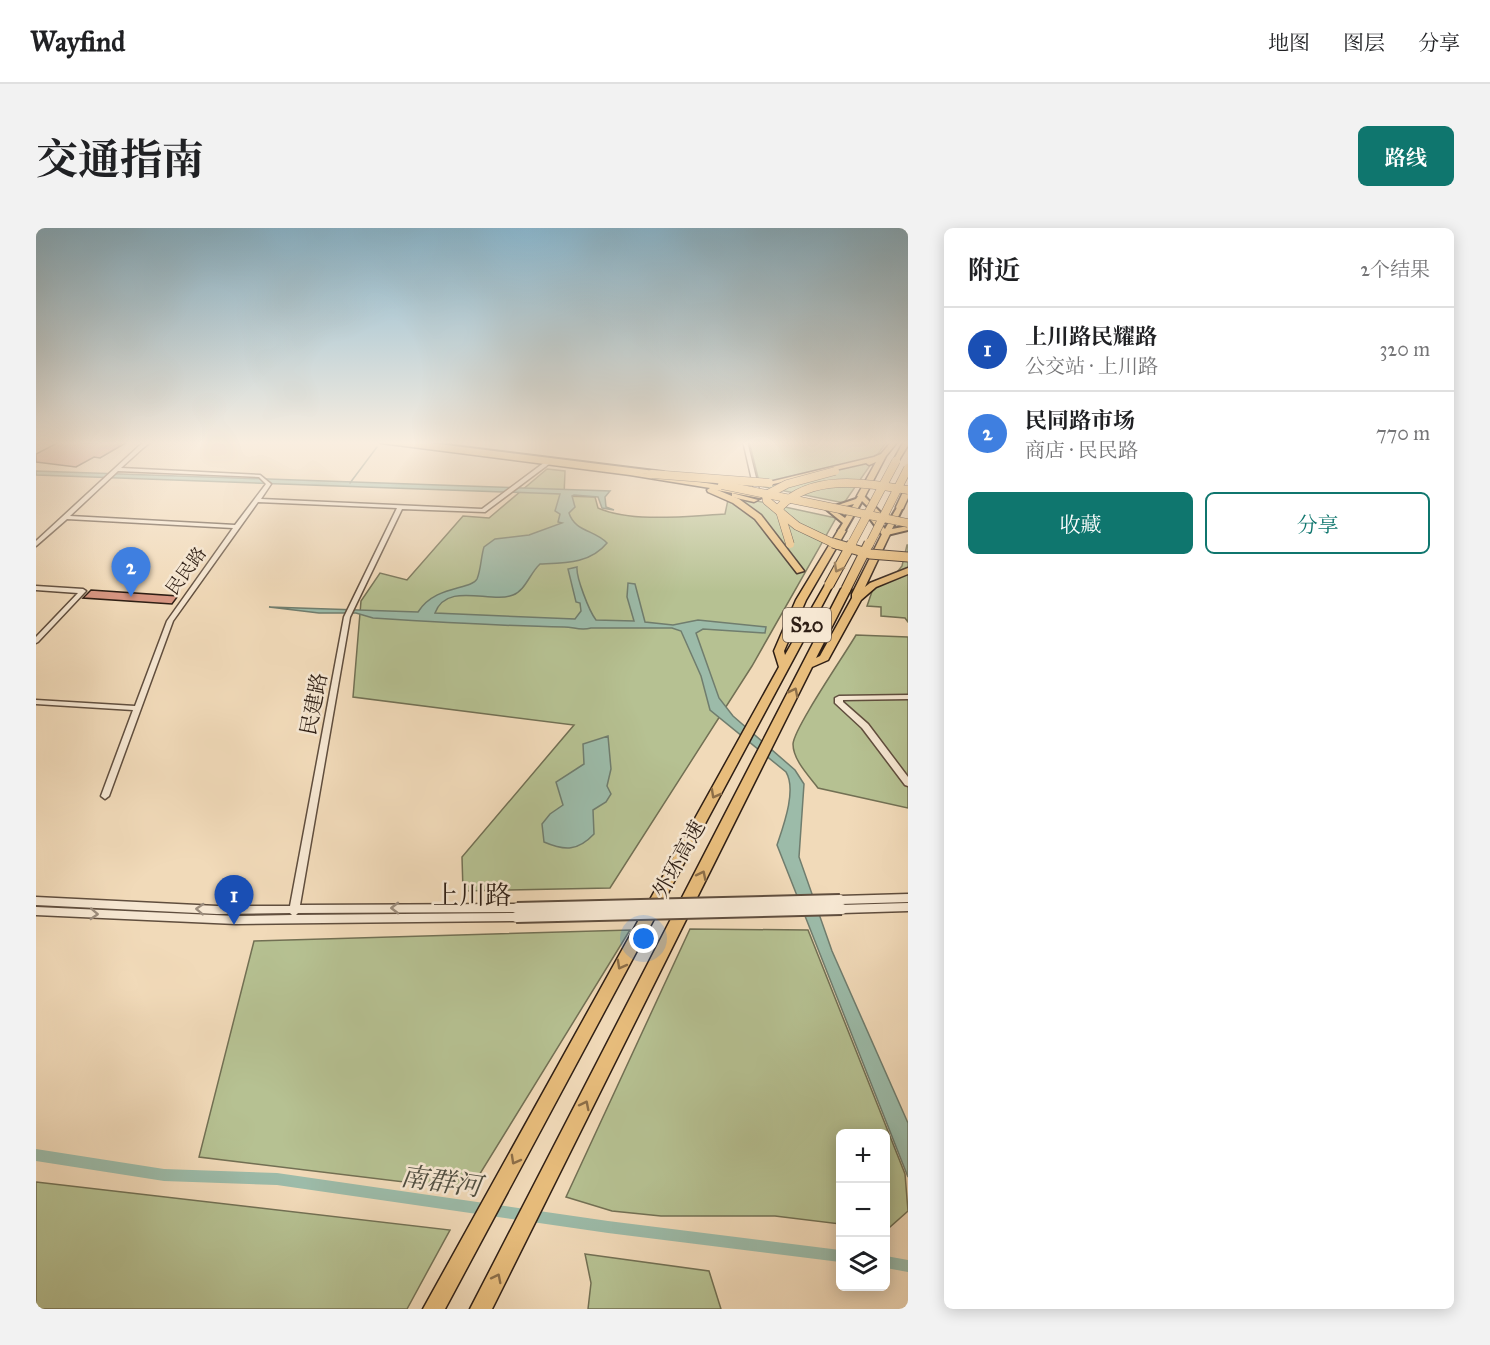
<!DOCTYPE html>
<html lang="zh">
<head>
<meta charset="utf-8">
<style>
  :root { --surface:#fff; --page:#f2f2f2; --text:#202124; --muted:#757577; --line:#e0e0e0; --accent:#0f766e }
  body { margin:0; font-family:"IM FELL Great Primer","Noto Serif SC",serif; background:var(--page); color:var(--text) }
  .controls { position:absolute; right:18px; bottom:18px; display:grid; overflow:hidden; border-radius:9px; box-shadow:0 3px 15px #0003 }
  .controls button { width:54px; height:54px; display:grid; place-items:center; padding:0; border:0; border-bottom:2px solid var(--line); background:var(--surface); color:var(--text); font:30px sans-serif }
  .you { position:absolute; left:608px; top:711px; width:21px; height:21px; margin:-15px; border:4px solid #fff; border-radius:50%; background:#1a73e8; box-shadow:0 0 0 9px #1a73e833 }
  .badge { display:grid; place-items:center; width:39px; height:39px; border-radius:50%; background:var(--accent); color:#fff; font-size:20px; font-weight:700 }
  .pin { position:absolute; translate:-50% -50px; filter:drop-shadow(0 2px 3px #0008) }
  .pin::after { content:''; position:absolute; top:32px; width:21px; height:18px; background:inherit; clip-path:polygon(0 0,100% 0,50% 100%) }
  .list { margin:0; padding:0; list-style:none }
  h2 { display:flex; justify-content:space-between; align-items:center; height:78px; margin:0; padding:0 24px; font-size:26px }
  h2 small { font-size:20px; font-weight:400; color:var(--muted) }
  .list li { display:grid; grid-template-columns:39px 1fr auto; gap:18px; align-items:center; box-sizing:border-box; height:84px; padding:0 24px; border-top:2px solid var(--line) }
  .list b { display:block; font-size:22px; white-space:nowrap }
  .list p { margin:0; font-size:20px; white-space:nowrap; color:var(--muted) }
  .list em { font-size:20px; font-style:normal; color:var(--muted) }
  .actions { display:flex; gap:12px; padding:18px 24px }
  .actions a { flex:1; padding:14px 0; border:2px solid var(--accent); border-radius:9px; text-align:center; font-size:21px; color:var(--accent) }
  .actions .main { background:var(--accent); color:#fff }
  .icon { flex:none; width:33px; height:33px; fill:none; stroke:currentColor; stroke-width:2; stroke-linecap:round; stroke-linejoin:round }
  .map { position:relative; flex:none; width:872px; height:1081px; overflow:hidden; border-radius:9px }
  header { display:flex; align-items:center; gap:36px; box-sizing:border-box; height:84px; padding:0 30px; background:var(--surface); border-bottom:2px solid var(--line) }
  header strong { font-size:28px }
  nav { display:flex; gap:33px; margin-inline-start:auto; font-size:21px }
  .intro { display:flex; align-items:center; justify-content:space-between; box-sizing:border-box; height:144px; padding:0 36px }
  h1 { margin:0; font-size:42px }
  .button { padding:15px 27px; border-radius:9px; background:var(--accent); color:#fff; font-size:21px; font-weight:700 }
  main { display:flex; gap:36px; padding:0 36px }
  aside { flex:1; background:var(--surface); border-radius:9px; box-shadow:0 3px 15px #0003 }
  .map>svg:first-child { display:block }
  .green { fill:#b6c192; stroke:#727054; stroke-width:1.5 }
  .water { fill:#9cbba9; stroke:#707d6e; stroke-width:1.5 }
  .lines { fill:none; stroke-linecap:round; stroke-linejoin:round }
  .stream { stroke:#707d6e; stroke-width:1.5 }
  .canal { fill:#9cbba9; fill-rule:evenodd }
  .building { fill:#d79682; stroke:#2f1f15; stroke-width:1.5 }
  .minor-casing { stroke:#604e3e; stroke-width:3 }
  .major-casing { stroke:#2f1f15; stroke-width:4 }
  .highway-casing { stroke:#2f1f15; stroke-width:3 }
  .minor { fill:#f6e7d2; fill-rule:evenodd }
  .major { fill:#e8bd7c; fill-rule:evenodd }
  .highway { fill:#e8bd7c; fill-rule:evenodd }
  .minor-bridge-casing { stroke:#604e3e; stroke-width:14; stroke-linecap:butt }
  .highway-bridge-far1-casing { stroke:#2f1f15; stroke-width:9; stroke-linecap:butt }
  .highway-bridge-casing { stroke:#2f1f15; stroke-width:11; stroke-linecap:butt }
  .minor-bridge { stroke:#f6e7d2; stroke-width:10 }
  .highway-bridge-far1 { stroke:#e8bd7c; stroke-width:8 }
  .highway-bridge { stroke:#e8bd7c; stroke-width:9 }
  .oneway { stroke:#8c6e48 }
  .oneway2 { stroke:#9c8d7d }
  .labels { text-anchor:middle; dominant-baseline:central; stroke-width:5; stroke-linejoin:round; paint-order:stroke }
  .far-street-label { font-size:18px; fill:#2f1f15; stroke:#f6e7d2 }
  .shield { fill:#f6e7d2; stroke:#6b5b4e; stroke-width:1.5 }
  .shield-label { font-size:20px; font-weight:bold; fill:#2f1f15 }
  .street-label { font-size:21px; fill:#2f1f15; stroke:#f6e7d2 }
  .near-street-label { font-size:26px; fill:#2f1f15; stroke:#f6e7d2 }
  .near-water-label { font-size:27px; font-style:italic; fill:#504e41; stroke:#f6e7d2 }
</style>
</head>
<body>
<header>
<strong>Wayfind</strong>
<nav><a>地图</a><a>图层</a><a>分享</a></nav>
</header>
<div class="intro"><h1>交通指南</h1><a class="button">路线</a></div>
<main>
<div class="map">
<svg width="872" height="1081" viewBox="0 0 872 1081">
  <rect width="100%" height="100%" fill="#f1dab9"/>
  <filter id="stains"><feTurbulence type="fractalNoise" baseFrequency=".00333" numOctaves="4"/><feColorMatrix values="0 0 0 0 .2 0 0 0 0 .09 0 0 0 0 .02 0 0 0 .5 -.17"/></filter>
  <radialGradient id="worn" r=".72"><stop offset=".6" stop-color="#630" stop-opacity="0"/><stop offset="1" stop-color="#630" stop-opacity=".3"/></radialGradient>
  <g class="green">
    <path d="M713,213H851L808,275L724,258Z"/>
    <path d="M511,241L529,243L528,268L559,269L562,280C596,295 652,288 689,286L693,267L800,290L716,438L574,660L427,663L426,629L538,497L317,469L325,373L344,345L371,352L427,288L453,290Z"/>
    <path d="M871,317H872V394L869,390L845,388V379L831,378L840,352L854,353L866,338Z"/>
    <path d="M820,407L872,409V580L782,560C773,548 757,532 757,516C758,500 809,426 820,407Z"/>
    <path d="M654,701L772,702L869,946L872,983L854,999H850V906H804V996L739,988H625L576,983L530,969Z"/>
    <path d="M594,702L434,962L163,929L218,713Z"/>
    <path d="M0,954L414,1002L371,1081H0Z"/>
    <path d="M549,1026L673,1043L685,1081H552L555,1055Z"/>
  </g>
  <g class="water">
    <path d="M0,243L574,263L569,269L570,279L578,282L566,280L562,269L538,267L536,268L539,279L533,285C539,304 559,302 571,315C554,336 528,335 504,336C494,345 489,363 477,367C455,376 411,353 399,385L539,391L545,383L544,375L540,374L532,341L541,339C540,349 553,383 560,392L598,393L591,369L592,355L599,356L609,394L637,397L662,392L730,399L729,405L667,401L660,405L683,470L697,488L759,542L768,556L763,629L796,723L872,895V949L741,617C747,599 761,562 750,544L674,482L665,448L645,403L636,400H555C544,403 538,399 528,399C464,398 400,394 337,390L320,385H283L233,379L382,384C399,357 435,362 441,351C445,342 445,328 448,319L459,311L493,307L526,295L522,294L524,286L519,283L524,266L0,247Z"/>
    <path d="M572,508L575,541L571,558L575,566L570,574L557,582L558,606C542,623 529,623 508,614L506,596L514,586L527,577L520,554L548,536L547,516Z"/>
  </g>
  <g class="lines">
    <path class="stream" d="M314,255L341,219"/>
    <g class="canal">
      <path d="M0,921L128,941L241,945L572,993L804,1022V1034L572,1005L241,957L128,953L0,933Z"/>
      <path d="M850,1028L872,1032V1044L850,1040Z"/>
    </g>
  </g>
  <g class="building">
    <path d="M25,213L52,215L93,213L64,230L58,229L40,239L0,234V226Z"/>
    <path d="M55,362L142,368L136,376L47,370Z"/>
  </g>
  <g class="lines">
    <defs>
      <g id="minor">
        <path d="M111,213H116L107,220L85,240L224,247L235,256L225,271L446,281L509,234H513V236L449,284L366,281L314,389L264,677L481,676L484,677L486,680L484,683L481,684L262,685L260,687L480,685L484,686L485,689L484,692L480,693L200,696L0,687V679L200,688L256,687L254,685L181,686L0,677V669L181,678H254L308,389L361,280L222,274L137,393L73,568L69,571L65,568L97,482L0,476V472L99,478L131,393L197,300L31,291L0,318V313L103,218ZM82,243L223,249L230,256L199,297L34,288Z"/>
        <path d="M707,213H711L723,262L718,261Z"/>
        <path d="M0,358L47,361L50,363L2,414L0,415V409L42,365L0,362Z"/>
        <path d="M872,467V471L807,472V474L832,496L872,549V558L869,557L826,500L799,475V470L803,468Z"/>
        <path d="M872,666V674L804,676L801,675L799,672L801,669L804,668Z"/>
        <path d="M872,675V683L806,685L803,684L801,681L803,678L806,677Z"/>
      </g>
      <g id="major">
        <path d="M362,213H378L627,244L630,246L627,248L365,215Z"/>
        <path d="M677,258L724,266L727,268L724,270L675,261L674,260Z"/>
        <path d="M823,267H827L853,293L862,278H866L867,279L856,301L872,298V302L847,308L835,292L840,291L849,301L853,294H848L826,273L808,304H804L802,303L807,295L790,281L795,280L809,290L818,276L802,280L799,278L820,271Z"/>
      </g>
      <g id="highway">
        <path d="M342,213H360L594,243L689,258V262L679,261L703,271L725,287L768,343L761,345L719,291L697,275L672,264L671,262L674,260L594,247L345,215Z"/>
        <path d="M856,213H862L850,228L828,270L821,268L840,234L833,237L830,235L733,257L729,255L838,229L845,226Z"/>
        <path d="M868,213H872V217L862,234H858L857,233Z"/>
        <path d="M869,260H872V270L867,281H861L860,279Z"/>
        <path d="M696,265L722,272L718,274L696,269Z"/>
        <path d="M803,301L810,303L770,372L748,423L749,427L789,357L793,354L797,357L409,1081H387L743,439L738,423L760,372Z"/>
        <path d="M847,304L854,306L829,359L834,355L872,340V346L840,359L825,372L792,432L776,439L456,1081H434L805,361L810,358L815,361L780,430L784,428L816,370V366Z"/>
      </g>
    </defs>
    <use href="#minor" class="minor-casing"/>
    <use href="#major" class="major-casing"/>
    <use href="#highway" class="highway-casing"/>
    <use href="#minor" class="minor"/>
    <use href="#major" class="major"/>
    <use href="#highway" class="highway"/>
    <defs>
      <g id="minor-bridge">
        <path d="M481,680L804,672"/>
        <path d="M480,689L806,681"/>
      </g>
      <g id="highway-bridge-far1">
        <path d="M799,243L751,256L730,267L731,273L761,298L801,317"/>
        <path d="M616,246L733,255"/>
        <path d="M686,257L872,295"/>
        <path d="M754,316L743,280C775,245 830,255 872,262"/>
        <path d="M815,317L860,233"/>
        <path d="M833,317L872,240"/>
      </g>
      <g id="highway-bridge">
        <path d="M797,315L834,326L872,329"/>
        <path d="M793,357L816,315"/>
        <path d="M810,361L833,315"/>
      </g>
    </defs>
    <use href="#minor-bridge" class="minor-bridge-casing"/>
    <use href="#highway-bridge-far1" class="highway-bridge-far1-casing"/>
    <use href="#highway-bridge" class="highway-bridge-casing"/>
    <use href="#minor-bridge" class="minor-bridge"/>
    <use href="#highway-bridge-far1" class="highway-bridge-far1"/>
    <use href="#highway-bridge" class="highway-bridge"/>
  </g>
  <defs><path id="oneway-chevron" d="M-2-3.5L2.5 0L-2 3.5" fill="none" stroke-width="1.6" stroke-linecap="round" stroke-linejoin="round" transform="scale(1.5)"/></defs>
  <g class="oneway">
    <use href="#oneway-chevron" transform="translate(802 340) rotate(119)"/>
    <use href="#oneway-chevron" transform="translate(758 464) rotate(-63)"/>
    <use href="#oneway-chevron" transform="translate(679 566) rotate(119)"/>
    <use href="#oneway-chevron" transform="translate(666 647) rotate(-63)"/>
    <use href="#oneway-chevron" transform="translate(585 737) rotate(119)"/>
    <use href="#oneway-chevron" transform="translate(549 877) rotate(-63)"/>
    <use href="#oneway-chevron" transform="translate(479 932) rotate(119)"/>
    <use href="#oneway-chevron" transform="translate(461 1050) rotate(-63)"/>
  </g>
  <g class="oneway2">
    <use href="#oneway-chevron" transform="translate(359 680) rotate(180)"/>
    <use href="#oneway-chevron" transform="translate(164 681) rotate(-177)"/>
    <use href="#oneway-chevron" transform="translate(58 686) rotate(3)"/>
  </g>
  <linearGradient id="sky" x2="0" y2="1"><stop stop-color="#89b7cf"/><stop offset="0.59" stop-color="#f9eee0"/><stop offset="1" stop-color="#f9eee0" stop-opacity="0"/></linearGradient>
  <rect width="872" height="364" fill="url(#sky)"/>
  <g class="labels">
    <g class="far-street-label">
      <text transform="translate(150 343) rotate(-54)">民民路</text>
    </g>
    <rect class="shield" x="747" y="380" width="48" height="34" rx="4.5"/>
    <g class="shield-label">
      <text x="771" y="397">S20</text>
    </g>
    <g class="street-label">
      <text transform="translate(278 476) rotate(-79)">民建路</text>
      <text transform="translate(643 631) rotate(-61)">外环高速</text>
    </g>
    <g class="near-street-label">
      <text x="436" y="667">上川路</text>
    </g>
    <g class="near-water-label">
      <text transform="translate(405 953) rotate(8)">南群河</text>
    </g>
  </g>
  <rect width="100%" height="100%" filter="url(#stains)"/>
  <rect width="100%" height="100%" fill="url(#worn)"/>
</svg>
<div class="controls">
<button>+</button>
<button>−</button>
<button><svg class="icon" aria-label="layers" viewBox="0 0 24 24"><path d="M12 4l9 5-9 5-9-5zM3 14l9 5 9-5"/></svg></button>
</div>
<div class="you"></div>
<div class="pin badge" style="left:198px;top:697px;background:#1a4fb4">1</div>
<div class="pin badge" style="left:95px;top:369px;background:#3f7fe0">2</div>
</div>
<aside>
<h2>附近<small>2个结果</small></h2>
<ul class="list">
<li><span class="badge" style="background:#1a4fb4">1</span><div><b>上川路民耀路</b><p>公交站 · 上川路</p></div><em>320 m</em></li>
<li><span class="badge" style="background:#3f7fe0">2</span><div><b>民同路市场</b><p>商店 · 民民路</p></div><em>770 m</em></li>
</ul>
<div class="actions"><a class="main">收藏</a><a>分享</a></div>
</aside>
</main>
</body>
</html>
